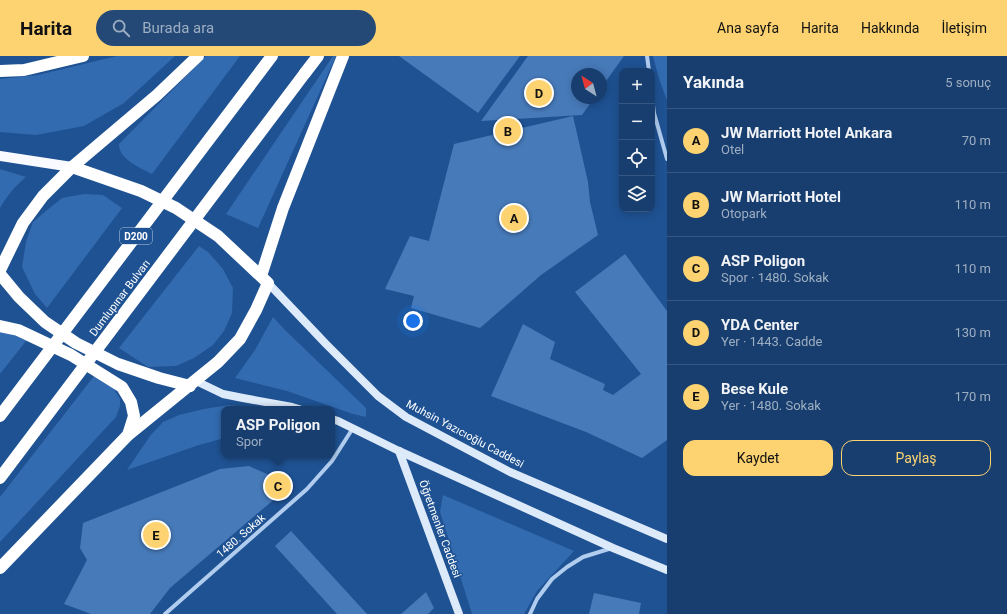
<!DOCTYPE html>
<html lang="tr">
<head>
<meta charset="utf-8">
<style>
  :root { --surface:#173e6e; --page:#244976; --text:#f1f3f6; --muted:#9eaec2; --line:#365781; --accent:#fcd370 }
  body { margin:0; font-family:Roboto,sans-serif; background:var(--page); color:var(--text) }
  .controls { position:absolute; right:12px; top:12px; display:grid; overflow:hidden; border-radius:8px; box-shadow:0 2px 10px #0003 }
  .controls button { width:36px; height:36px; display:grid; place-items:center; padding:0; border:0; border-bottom:1px solid var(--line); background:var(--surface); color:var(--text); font:20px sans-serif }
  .compass { position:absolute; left:571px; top:12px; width:36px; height:36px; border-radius:50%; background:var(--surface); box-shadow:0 2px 10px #0003; rotate:324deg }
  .you { position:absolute; left:413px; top:265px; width:14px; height:14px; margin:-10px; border:3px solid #fff; border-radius:50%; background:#1a73e8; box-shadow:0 0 0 6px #1a73e833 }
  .badge { display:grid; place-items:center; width:26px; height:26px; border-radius:50%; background:var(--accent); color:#111; font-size:13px; font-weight:700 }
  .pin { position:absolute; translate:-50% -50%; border:2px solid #fff; box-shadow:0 1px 4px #0006 }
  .popup { position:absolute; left:221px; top:350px; width:114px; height:52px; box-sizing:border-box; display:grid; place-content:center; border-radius:8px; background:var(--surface); filter:drop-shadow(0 1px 3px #0005); font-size:13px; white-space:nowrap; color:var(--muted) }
  .popup b { font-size:15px; color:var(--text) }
  .popup::after { content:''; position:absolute; left:50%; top:100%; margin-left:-8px; border:8px solid transparent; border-top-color:var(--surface) }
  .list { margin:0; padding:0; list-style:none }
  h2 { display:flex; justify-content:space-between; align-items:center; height:52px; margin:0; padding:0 16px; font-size:17px }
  h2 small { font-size:13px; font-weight:400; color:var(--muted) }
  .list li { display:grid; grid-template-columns:26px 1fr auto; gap:12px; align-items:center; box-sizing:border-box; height:64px; padding:0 16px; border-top:1px solid var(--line) }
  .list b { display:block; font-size:15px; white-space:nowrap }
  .list p { margin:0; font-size:13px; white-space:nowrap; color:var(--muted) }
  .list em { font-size:13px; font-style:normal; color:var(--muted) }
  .actions { display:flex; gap:8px; padding:12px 16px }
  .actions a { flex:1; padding:9px 0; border:1px solid var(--accent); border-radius:12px; text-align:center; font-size:14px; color:var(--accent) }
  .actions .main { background:var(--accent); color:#111 }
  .icon { flex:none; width:22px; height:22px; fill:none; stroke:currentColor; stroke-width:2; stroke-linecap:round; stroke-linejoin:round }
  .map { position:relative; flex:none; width:667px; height:558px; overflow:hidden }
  header { display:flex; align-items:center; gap:24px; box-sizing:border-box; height:56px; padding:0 20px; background:var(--accent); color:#111 }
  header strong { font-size:19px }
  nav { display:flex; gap:22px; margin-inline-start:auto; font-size:14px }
  .search { width:280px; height:36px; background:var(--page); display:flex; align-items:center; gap:10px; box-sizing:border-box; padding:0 14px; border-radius:22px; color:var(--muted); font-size:15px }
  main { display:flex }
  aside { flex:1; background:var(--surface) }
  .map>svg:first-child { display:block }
  .green { fill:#326bb0 }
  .building { fill:#477ab9 }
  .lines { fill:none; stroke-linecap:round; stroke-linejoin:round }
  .street { stroke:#b0ccee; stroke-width:4 }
  .secondary { stroke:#ddeafa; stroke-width:8 }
  .primary { stroke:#f8faff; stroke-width:10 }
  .highway { stroke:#fff; stroke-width:12 }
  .highway-bridge { stroke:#fff; stroke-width:12 }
  .labels { text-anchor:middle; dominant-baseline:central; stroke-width:3; stroke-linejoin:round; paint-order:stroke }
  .shield { fill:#1f5293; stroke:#bccbdf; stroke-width:1 }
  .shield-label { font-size:10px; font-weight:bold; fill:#fff }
  .street-label { font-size:11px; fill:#fff; stroke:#1f5293 }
</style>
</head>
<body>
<header>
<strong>Harita</strong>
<div class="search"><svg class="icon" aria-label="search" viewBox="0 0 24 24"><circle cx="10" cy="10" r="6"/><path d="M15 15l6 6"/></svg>Burada ara</div>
<nav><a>Ana sayfa</a><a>Harita</a><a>Hakkında</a><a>İletişim</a></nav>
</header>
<main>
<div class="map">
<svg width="667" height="558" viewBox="0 0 667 558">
  <rect width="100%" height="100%" fill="#1f5293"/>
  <g class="green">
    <path d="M117,0H175L124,47L84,70L36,79L0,76V23L38,19Z"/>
    <path d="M206,0H240L152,118C141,112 118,103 119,88Z"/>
    <path d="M333,0H336L258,172L226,158Z"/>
    <path d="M653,0H667V44L659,23Z"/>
    <path d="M0,113L26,121C15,130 7,140 0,152Z"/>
    <path d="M84,138L103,139L122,152L47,252L35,238L22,211L26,186L33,166L46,155L62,142Z"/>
    <path d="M199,190L208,196L223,213L233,232L232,257L224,275L213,289L194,302L176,310L148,311L119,292Z"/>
    <path d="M273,261L285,274L366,352V361L353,358L287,335L235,322L255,294Z"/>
    <path d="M0,276H8L26,285L0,318Z"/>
    <path d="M94,320L112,330L120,343V350L116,361L0,486V441Z"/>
    <path d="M229,349L263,353H224V382L196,390L127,414L150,380L163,366L179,359L204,353Z"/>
    <path d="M443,439L574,495L537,535L524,558H472L440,456Z"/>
  </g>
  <g class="building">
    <path d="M399,0H520L478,57Z"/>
    <path d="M528,0H624L601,32V18H577V42H594L582,59L481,65Z"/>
    <path d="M573,60L588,126L590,146L598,179L541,219L480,272L411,252L414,240L385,233L410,180L429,185L454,88Z"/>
    <path d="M625,198L667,255V384L642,402L586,376L491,340L523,268L555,286L550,303L605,328L603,334L613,339L641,318L575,236Z"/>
    <path d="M249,410L291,429L170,532L150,558H91L64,548L87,504L80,492L83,467L220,413Z"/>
    <path d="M291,475L367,558H337L275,490Z"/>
    <path d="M426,536L434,552L428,558H401Z"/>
    <path d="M594,537L641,547L639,558H589Z"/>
  </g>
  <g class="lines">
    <g class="street">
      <path d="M647,0L649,15"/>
      <path d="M652,41L654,57L667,103"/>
      <path d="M165,558L307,433L332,405L353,372"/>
      <path d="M530,558L537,543L552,523L567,511L583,501L612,492"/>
    </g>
    <g class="secondary">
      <path d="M268,227L326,288L378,340L406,361L510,416L667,483"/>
      <path d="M196,325L223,338L243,342L292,351L299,353"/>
      <path d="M332,363L338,365L399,395L613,492L667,514"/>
      <path d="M399,395L459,558"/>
    </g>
    <path class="primary" d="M0,100L72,111"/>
    <g class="highway">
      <path d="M0,15L24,14L83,0"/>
      <path d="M305,17L318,0"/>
      <path d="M0,214L23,167L43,140L72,111L157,39L198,0"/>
      <path d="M0,218L19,241L45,266L76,287L118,308L159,322L190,330"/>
      <path d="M261,220L283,152L343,0"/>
      <path d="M0,270L18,274L71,299L122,331L131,346L134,360L128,379"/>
      <path d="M0,512L128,379L218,306L240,283L256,254L268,227L218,180L176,152L141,135L72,111"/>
    </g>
    <g class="highway-bridge">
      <path d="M0,360L272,0"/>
      <path d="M0,422L305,17"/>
    </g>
  </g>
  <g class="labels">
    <rect class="shield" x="120" y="172" width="32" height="16" rx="3"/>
    <g class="shield-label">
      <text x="136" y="180">D200</text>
    </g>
    <g class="street-label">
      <text transform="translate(120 242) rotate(-53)">Dumlupınar Bulvarı</text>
      <text transform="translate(465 378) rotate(28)">Muhsin Yazıcıoğlu Caddesi</text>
      <text transform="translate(440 473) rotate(70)">Öğretmenler Caddesi</text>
      <text transform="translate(241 480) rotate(-41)">1480. Sokak</text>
    </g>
  </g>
</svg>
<div class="controls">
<button>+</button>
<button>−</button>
<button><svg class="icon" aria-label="locate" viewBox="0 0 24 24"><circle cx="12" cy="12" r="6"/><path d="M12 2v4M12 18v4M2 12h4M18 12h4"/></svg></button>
<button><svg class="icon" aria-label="layers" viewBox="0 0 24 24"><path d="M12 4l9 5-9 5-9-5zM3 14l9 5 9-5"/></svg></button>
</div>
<svg class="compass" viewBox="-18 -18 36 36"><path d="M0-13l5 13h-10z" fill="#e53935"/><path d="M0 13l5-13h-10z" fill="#9eaec2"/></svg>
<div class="you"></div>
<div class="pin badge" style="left:514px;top:162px">A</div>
<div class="pin badge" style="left:508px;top:75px">B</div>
<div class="pin badge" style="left:278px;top:430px">C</div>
<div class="popup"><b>ASP Poligon</b>Spor</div>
<div class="pin badge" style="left:539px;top:37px">D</div>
<div class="pin badge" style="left:156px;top:479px">E</div>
</div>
<aside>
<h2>Yakında<small>5 sonuç</small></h2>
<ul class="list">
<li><span class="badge">A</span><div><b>JW Marriott Hotel Ankara</b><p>Otel</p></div><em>70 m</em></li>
<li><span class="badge">B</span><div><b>JW Marriott Hotel</b><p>Otopark</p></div><em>110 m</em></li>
<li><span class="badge">C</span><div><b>ASP Poligon</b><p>Spor · 1480. Sokak</p></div><em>110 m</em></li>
<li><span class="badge">D</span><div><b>YDA Center</b><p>Yer · 1443. Cadde</p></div><em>130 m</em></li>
<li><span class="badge">E</span><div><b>Bese Kule</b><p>Yer · 1480. Sokak</p></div><em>170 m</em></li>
</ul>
<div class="actions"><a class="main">Kaydet</a><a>Paylaş</a></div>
</aside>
</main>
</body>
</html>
